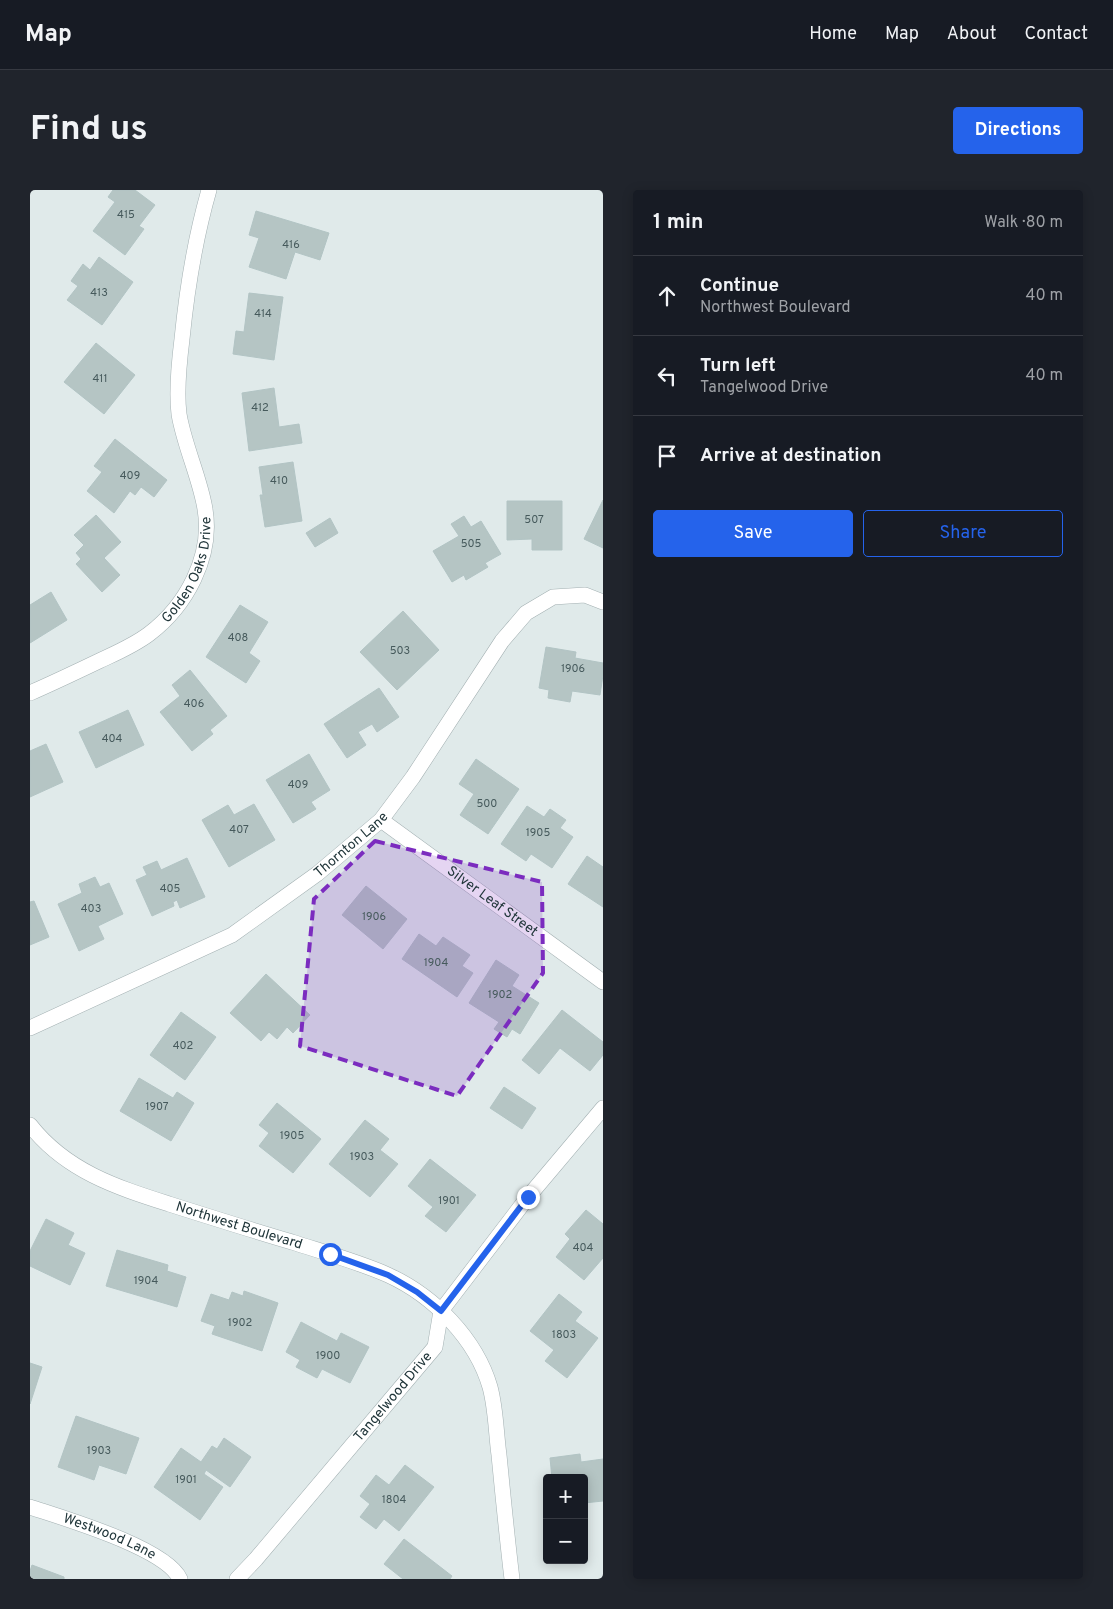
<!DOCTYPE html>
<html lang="en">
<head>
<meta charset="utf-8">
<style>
  :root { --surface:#171b24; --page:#20242c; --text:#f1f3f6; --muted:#9ea1a6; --line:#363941; --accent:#2563eb }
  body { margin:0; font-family:Overpass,sans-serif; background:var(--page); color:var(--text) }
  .controls { position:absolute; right:15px; bottom:15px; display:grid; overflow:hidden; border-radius:5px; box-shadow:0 2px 12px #0003 }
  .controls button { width:45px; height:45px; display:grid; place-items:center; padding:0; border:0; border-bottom:1px solid var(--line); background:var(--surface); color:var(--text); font:25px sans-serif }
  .stop { position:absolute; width:15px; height:15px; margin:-11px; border:4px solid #2563eb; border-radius:50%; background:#fff }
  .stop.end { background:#2563eb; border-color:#fff; box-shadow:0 1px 5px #0008 }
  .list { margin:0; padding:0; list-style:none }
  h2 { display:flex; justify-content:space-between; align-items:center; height:65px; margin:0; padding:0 20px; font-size:21px }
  h2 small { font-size:16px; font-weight:400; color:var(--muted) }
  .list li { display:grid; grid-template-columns:32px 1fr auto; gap:15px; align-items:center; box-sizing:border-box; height:80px; padding:0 20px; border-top:1px solid var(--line) }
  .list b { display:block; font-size:19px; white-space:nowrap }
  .list p { margin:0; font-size:16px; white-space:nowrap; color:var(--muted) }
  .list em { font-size:16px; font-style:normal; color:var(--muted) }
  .actions { display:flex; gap:10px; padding:15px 20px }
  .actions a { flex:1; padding:11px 0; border:1px solid var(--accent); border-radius:5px; text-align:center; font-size:18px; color:var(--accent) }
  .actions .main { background:var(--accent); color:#fff }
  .icon { flex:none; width:28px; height:28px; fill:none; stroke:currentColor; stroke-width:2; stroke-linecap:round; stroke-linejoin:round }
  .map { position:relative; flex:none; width:573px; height:1389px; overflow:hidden; border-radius:5px }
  header { display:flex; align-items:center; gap:30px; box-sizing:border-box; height:70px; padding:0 25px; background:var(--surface); border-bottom:1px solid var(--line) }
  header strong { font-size:24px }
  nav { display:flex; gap:28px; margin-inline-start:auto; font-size:18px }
  .intro { display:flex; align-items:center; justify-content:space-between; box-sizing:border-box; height:120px; padding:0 30px }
  h1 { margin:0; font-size:35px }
  .button { padding:12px 22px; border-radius:5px; background:var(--accent); color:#fff; font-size:18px; font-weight:700 }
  main { display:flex; gap:30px; padding:0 30px }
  aside { flex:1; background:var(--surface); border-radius:5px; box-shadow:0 2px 12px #0003 }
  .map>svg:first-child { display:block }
  .building { fill:#b5c5c4; stroke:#b2c4c4 }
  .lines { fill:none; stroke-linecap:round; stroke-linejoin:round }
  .minor-casing { stroke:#a3b0b2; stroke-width:16 }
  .tertiary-casing { stroke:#a3b0b2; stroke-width:16 }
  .minor { stroke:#fff; stroke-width:15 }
  .tertiary { stroke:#fff; stroke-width:15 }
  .route { stroke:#2563eb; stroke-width:6 }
  .marked { fill:#7b2cbf; fill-opacity:0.2; stroke:#7b2cbf; stroke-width:4; stroke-dasharray:10 6; stroke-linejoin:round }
  .labels { text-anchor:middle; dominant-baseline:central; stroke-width:5; stroke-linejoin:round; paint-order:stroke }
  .number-label { font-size:11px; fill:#465a5c }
  .street-label { font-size:14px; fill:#21363a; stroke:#f0f7f7 }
</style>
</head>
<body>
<header>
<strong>Map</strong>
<nav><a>Home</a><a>Map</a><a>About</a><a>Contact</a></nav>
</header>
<div class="intro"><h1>Find us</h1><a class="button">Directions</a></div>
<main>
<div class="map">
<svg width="573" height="1389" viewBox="0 0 573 1389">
  <rect width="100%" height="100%" fill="#e0eaea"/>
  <g class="building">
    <path d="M83,0H105L125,15L109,36L114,39L95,65L63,41L85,12L78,7Z"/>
    <path d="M226,21L299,43L290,70L265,62L256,89L219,77L229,48L219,45Z"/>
    <path d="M69,67L103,92L72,135L37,110L48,96L41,91L53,74L60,80Z"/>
    <path d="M219,103L253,107L244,170L203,164L206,141L214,142Z"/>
    <path d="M66,153L105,185L74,224L34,192Z"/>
    <path d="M244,198L249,237L269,234L272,253L219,261L212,203Z"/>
    <path d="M85,249L137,290L124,307L111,297L105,305L100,301L84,323L57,301L72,282L64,276Z"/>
    <path d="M263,272L272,331L235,337L230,305H233L229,277Z"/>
    <path d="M573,310V358L554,349Z"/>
    <path d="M477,311H532V360H502V349L477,350Z"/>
    <path d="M66,325L91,352L74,368L90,385L72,402L46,374L51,369L46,363L54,355L44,345Z"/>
    <path d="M434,326L441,337L451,331L471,364L455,373L458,377L436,390L434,385L422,392L403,361L429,346L421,334Z"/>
    <path d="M300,328L308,343L285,357L276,343Z"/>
    <path d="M21,402L37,430L0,453V415Z"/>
    <path d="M210,415L238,432L219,463L230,471L216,493L176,467Z"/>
    <path d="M373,421L409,460L367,500L330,462Z"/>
    <path d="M516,457L546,462L545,468L573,473V485L570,505L542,501L540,512L518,508L519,500L509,498Z"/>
    <path d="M160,480L197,526L180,540L183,544L162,561L130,522L150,506L142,495Z"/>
    <path d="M349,498L369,527L347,542L342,534L328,542L336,555L317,568L294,534Z"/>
    <path d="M98,520L114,555L66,578L49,542Z"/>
    <path d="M16,554L33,592L0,607V561Z"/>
    <path d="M279,564L300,600L281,612L286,619L263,633L236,590Z"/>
    <path d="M446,569L489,599L458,644L430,625L444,604L429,594Z"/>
    <path d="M224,614L245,650L199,677L172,630L198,615L204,625Z"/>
    <path d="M497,616L514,627L520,619L536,630L530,638L543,647L522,678L501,664L496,671L471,654Z"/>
    <path d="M557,666L573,677V717L538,694Z"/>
    <path d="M157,668L175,707L150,718L147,710L143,712L144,716L122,726L106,690L117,685L113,677L127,671L131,680Z"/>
    <path d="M65,687L70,697L79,693L93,724L68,736L74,749L49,761L28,714L52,703L49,694Z"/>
    <path d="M336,696L377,729L353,759L312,725Z"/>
    <path d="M4,711L19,747L0,755V712Z"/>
    <path d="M389,744L406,756L413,747L440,765L432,776L443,783L427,807L372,769Z"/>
    <path d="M466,770L489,785L482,796L509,813L490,844L482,839L477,847L464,839L469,832L439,813Z"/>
    <path d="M236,784L280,825L263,843L257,837L247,849L239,842L231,851L200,823Z"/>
    <path d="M532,820L573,852V865L560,881L530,858L509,884L492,870Z"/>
    <path d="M151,822L186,847L155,890L120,865Z"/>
    <path d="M109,888L143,908L147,902L164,913L141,951L90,921Z"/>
    <path d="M474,897L506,918L492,939L460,918Z"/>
    <path d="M247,913L291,949L263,983L229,956L239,943L229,935Z"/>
    <path d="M335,930L359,949L350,960L368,974L340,1007L299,974Z"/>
    <path d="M400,969L446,1005L416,1042L395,1026L403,1017L378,996Z"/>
    <path d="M556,1020L573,1034V1068L554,1090L526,1067L540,1049L535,1044Z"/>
    <path d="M16,1029L44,1043L38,1055L55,1063L40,1095L0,1076V1061Z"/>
    <path d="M87,1060L138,1075L137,1081L156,1087L147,1117L76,1096Z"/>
    <path d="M214,1101L248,1113L232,1161L182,1144L185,1136L171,1131L181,1104L199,1110L202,1102L213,1106Z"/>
    <path d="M529,1104L552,1122L545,1131L568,1148L537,1188L515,1171L524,1160L500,1141Z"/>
    <path d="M271,1132L307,1151L311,1143L339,1157L320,1193L292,1179L287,1188L266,1177L270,1170L256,1162Z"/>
    <path d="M0,1173L12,1177L0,1214Z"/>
    <path d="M46,1226L109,1248L96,1284L69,1275L64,1290L28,1277Z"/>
    <path d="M194,1248L221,1267L200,1297L176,1280L174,1284L193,1297L170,1330L124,1297L151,1258L171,1272L182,1256L187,1259Z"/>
    <path d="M550,1264L551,1272L573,1269V1311L554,1313V1288H522L520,1268Z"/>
    <path d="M375,1275L404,1297L369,1341L354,1329L346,1339L330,1327L340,1314L330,1306L346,1285L359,1295Z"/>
    <path d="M374,1349L422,1386L420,1389H373L354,1374Z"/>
    <path d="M2,1375L34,1387V1389H0V1381Z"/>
  </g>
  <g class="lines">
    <defs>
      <g id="minor">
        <path id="s1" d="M0,503C23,493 46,482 69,471C86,463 103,456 119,444C156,416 183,367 175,319C170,288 154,255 149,224C146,200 149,173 152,149C157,98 165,49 179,0"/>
        <path id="s2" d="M351,630L573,792"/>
        <path id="s3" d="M0,838L202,745L287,684L351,630L383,587L472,451L496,423L523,407L555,405L573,412"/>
        <path id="s4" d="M0,1317C33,1328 136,1358 150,1389"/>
        <path id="s5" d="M207,1389L226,1369L405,1157L411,1121L498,1007L573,918"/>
      </g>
      <g id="tertiary">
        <path id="s6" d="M0,935C36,981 86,997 139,1014C180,1027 221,1040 262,1052C293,1062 329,1072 358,1085C404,1106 446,1149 460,1197C466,1219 466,1243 469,1265C473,1306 477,1348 482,1389"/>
      </g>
    </defs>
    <use href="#minor" class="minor-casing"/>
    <use href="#tertiary" class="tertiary-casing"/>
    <use href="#minor" class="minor"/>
    <use href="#tertiary" class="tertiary"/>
  </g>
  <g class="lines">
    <path class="route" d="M300,1064L358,1085L387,1102L411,1121L498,1007"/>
  </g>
  <path class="marked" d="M345,651L512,692L513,783L427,906L270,856L284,709Z"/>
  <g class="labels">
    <g class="number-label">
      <text x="96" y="25">415</text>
      <text x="261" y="55">416</text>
      <text x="69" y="103">413</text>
      <text x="233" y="124">414</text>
      <text x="70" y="189">411</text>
      <text x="230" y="218">412</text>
      <text x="100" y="286">409</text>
      <text x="249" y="291">410</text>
      <text x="504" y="330">507</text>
      <text x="441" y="354">505</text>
      <text x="208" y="448">408</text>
      <text x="370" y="461">503</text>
      <text x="543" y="479">1906</text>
      <text x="164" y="514">406</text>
      <text x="82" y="549">404</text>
      <text x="268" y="595">409</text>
      <text x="457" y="614">500</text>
      <text x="209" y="640">407</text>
      <text x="508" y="643">1905</text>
      <text x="140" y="699">405</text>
      <text x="61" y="719">403</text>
      <text x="344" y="727">1906</text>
      <text x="406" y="773">1904</text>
      <text x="470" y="805">1902</text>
      <text x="153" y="856">402</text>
      <text x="127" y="917">1907</text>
      <text x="262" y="946">1905</text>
      <text x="332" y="967">1903</text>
      <text x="419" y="1011">1901</text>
      <text x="553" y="1058">404</text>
      <text x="116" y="1091">1904</text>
      <text x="210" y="1133">1902</text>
      <text x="534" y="1145">1803</text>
      <text x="298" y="1166">1900</text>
      <text x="69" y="1261">1903</text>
      <text x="156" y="1290">1901</text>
      <text x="364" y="1310">1804</text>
    </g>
    <g class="street-label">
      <text stroke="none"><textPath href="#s1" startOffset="211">Golden Oaks Drive</textPath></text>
      <text stroke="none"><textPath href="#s3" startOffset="372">Thornton Lane</textPath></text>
      <text stroke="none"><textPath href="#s2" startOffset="138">Silver Leaf Street</textPath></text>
      <text stroke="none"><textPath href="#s6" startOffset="236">Northwest Boulevard</textPath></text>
      <text stroke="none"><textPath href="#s5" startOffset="240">Tangelwood Drive</textPath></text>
      <text stroke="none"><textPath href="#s4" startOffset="85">Westwood Lane</textPath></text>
    </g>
  </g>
</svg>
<div class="controls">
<button>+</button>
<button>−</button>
</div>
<div class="stop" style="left:300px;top:1064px"></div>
<div class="stop end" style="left:498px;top:1007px"></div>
</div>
<aside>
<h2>1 min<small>Walk · 80 m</small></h2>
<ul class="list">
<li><svg class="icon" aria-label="ahead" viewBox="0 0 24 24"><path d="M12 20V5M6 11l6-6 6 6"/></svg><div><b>Continue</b><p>Northwest Boulevard</p></div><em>40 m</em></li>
<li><svg class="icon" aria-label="left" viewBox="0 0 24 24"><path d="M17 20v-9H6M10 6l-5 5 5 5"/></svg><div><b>Turn left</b><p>Tangelwood Drive</p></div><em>40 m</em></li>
<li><svg class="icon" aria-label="arrive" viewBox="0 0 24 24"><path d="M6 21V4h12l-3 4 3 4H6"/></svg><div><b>Arrive at destination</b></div></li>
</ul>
<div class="actions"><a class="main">Save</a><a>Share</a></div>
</aside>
</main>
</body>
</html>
